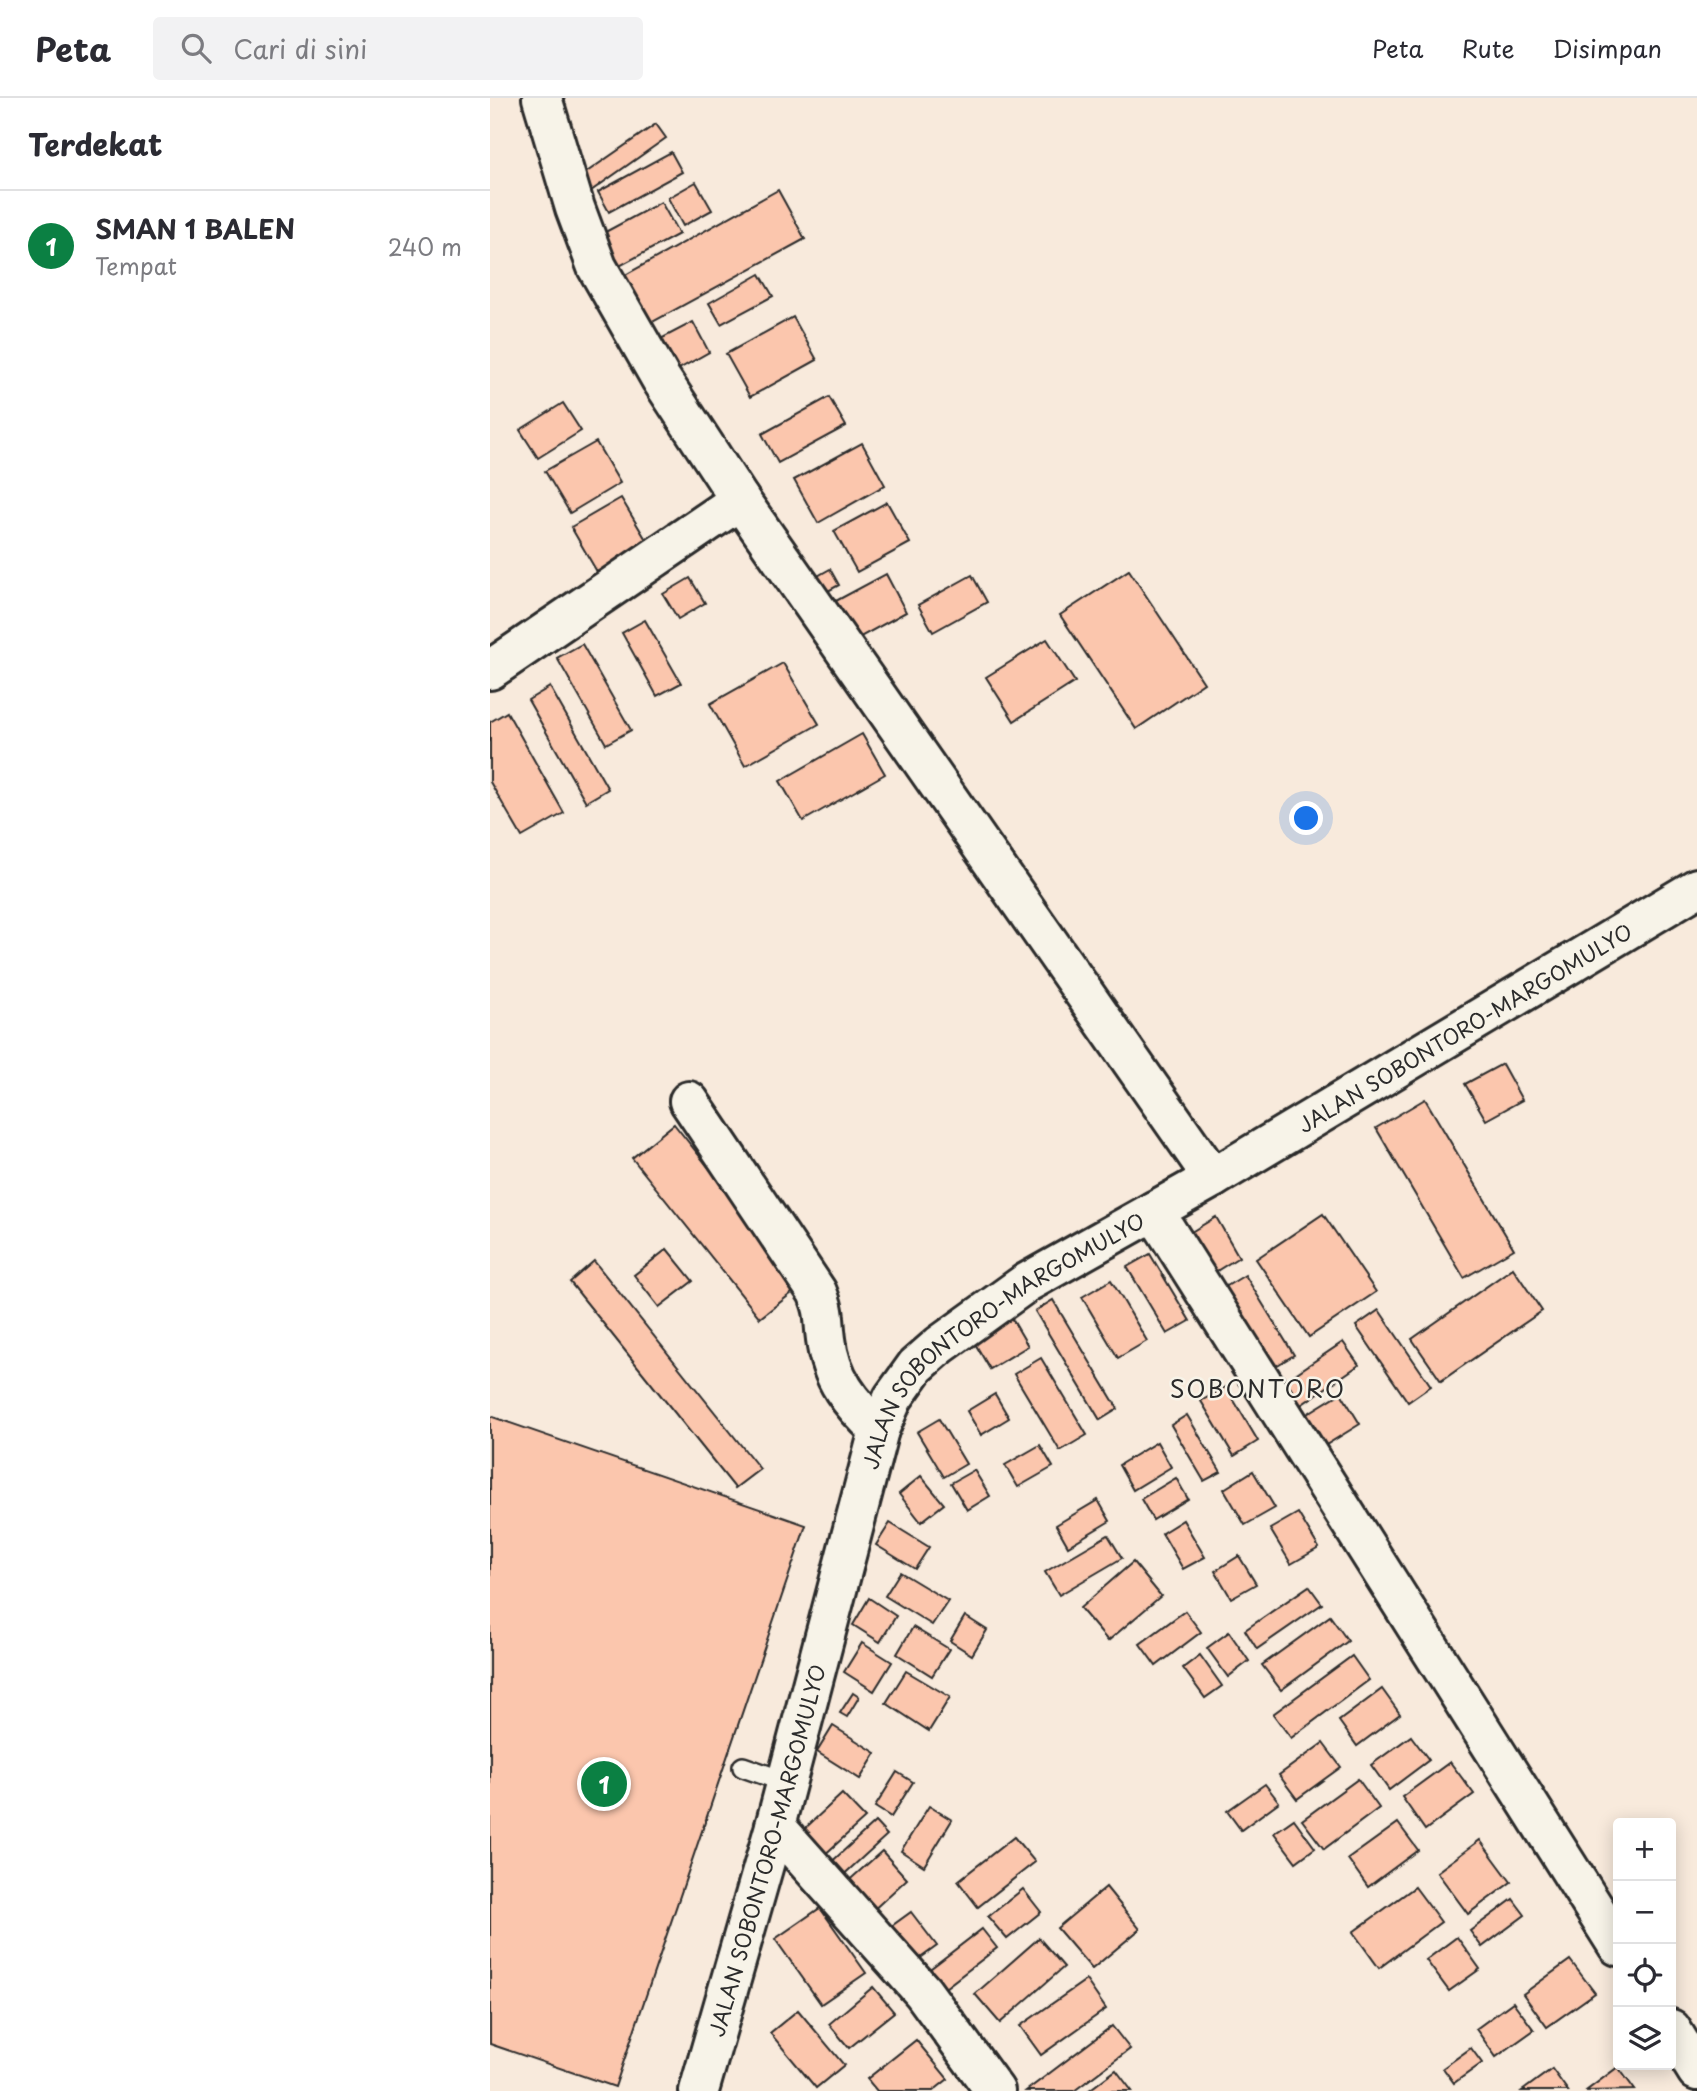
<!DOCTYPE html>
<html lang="id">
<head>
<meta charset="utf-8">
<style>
  :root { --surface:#fff; --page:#f2f2f3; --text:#2b2b33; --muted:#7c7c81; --line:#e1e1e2; --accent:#0b8043 }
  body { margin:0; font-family:"Playpen Sans",sans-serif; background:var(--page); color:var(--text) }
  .controls { position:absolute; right:21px; bottom:21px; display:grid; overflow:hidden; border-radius:7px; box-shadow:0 4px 18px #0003 }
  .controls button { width:63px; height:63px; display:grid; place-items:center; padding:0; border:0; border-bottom:2px solid var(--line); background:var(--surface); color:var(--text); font:35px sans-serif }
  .you { position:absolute; left:817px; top:721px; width:24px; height:24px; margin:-18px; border:5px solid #fff; border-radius:50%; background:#1a73e8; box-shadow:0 0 0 10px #1a73e833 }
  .badge { display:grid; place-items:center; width:46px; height:46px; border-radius:50%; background:var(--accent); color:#fff; font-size:23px; font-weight:700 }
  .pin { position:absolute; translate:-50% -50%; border:4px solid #fff; box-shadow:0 2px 7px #0006 }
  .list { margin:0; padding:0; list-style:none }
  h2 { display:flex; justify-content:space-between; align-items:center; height:91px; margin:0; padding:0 28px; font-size:30px }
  h2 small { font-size:23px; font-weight:400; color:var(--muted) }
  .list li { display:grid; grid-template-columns:46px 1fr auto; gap:21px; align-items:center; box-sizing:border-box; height:112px; padding:0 28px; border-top:2px solid var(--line) }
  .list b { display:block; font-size:26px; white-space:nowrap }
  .list p { margin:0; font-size:23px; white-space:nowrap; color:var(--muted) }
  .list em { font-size:23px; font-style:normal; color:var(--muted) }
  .icon { flex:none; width:38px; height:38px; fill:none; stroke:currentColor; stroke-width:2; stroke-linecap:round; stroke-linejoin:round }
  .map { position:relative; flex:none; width:1207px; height:1993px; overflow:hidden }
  header { display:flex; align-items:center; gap:42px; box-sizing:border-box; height:98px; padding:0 35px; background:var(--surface); border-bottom:2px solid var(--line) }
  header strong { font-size:33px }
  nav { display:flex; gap:38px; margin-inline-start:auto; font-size:24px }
  .search { width:490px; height:63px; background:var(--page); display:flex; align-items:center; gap:18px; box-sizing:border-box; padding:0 24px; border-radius:7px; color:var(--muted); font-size:26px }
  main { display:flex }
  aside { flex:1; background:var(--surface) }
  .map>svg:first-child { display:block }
  .building { fill:#fbc6ad; stroke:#2b2b2b; stroke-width:2 }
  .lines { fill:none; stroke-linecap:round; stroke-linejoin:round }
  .lane-casing { stroke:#2b2b2b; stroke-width:24 }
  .street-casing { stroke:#2b2b2b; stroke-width:44 }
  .secondary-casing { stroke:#2b2b2b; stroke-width:44 }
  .lane { stroke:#f7f3e8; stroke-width:19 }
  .street { stroke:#f7f3e8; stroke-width:38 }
  .secondary { stroke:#f7f3e8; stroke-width:38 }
  .labels { text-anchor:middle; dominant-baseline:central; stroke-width:5; stroke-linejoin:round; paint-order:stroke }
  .street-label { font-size:21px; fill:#2b2b2b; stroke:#f7f3e8 }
  .quarter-label { font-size:24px; letter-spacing:2px; fill:#2b2b2b; stroke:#f7f3e8 }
</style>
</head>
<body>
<header>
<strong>Peta</strong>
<div class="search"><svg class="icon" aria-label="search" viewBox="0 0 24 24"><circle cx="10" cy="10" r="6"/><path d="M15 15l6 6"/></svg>Cari di sini</div>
<nav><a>Peta</a><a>Rute</a><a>Disimpan</a></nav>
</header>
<main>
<aside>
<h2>Terdekat<small></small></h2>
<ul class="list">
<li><span class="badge">1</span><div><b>SMAN 1 BALEN</b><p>Tempat</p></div><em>240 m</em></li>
</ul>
</aside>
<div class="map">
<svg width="1207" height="1993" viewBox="0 0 1207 1993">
  <rect width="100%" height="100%" fill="#f8eadc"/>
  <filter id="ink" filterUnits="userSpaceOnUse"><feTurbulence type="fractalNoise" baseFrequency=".0143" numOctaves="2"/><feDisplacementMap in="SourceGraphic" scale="14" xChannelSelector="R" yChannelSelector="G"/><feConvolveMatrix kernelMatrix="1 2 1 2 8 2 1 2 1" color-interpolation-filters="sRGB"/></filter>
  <g filter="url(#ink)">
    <g class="building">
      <path d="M166,26L176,40L91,100L81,85Z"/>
      <path d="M181,54L192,74L119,114L108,94Z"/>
      <path d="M206,84L222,112L193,128L178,100Z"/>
      <path d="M288,92L315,141L148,232L121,185Z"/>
      <path d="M171,104L189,136L124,171L106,139Z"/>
      <path d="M270,176L283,198L231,226L219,205Z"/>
      <path d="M303,219L327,262L260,299L236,256Z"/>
      <path d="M203,224L219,254L180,276L163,245Z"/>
      <path d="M339,299L356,328L288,365L272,336Z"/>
      <path d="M73,305L91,333L48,360L30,332Z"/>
      <path d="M106,344L130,385L80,415L55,373Z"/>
      <path d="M372,345L395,387L328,425L304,382Z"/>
      <path d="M131,400L161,450L110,479L81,429Z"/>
      <path d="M397,404L420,445L367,474L344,433Z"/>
      <path d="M340,471L349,487L327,499L319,483Z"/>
      <path d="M639,472L714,585L646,631L570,517Z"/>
      <path d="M396,476L416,514L365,542L344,504Z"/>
      <path d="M482,477L497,504L443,534L428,507Z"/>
      <path d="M200,480L215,505L188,521L173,496Z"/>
      <path d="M155,522L191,585L167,598L132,535Z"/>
      <path d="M557,541L585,584L524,623L496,579Z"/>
      <path d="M92,546L141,632L116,646L67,560Z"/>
      <path d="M293,565L329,626L255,668L220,606Z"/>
      <path d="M60,589L118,691L96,704L38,602Z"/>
      <path d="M17,614L74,715L32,739L0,684V624Z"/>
      <path d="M372,636L395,676L313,723L290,683Z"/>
      <path d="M1012,966L1032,1002L996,1022L975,986Z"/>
      <path d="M935,1001L1024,1151L974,1180L886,1030Z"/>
      <path d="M184,1026L312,1187L270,1220L142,1060Z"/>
      <path d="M833,1116L886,1194L819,1239L766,1161Z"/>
      <path d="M726,1119L749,1159L717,1179L693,1139Z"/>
      <path d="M177,1151L203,1183L169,1209L144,1177Z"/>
      <path d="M660,1156L700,1223L677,1236L637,1169Z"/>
      <path d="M104,1163L270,1371L245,1390L80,1184Z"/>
      <path d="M1023,1170L1052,1213L951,1283L922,1241Z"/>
      <path d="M755,1177L804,1257L776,1274L727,1194Z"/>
      <path d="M621,1182L657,1243L628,1260L592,1199Z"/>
      <path d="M563,1202L628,1311L610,1322L545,1213Z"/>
      <path d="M889,1212L941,1288L918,1304L866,1228Z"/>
      <path d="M518,1214L538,1248L500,1271L480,1237Z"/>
      <path d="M853,1244L869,1267L805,1311L789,1287Z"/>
      <path d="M551,1260L597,1337L570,1353L524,1276Z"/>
      <path d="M736,1289L768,1343L744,1358L711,1303Z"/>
      <path d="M851,1295L870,1326L831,1350L812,1319Z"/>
      <path d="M505,1296L519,1320L491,1337L477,1313Z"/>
      <path d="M697,1317L731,1374L714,1383L681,1327Z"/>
      <path d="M0,1318L316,1427L125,1989L0,1946Z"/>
      <path d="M449,1321L476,1366L454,1379L427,1334Z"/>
      <path d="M667,1344L681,1369L643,1392L629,1367Z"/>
      <path d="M550,1347L563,1369L528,1389L515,1367Z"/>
      <path d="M484,1372L500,1398L477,1412L461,1385Z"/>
      <path d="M763,1373L785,1410L755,1427L734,1391Z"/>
      <path d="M431,1378L454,1406L431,1424L409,1396Z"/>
      <path d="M686,1380L698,1401L663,1422L651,1401Z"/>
      <path d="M608,1402L620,1423L578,1448L566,1427Z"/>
      <path d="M808,1415L829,1450L801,1466L780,1431Z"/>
      <path d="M693,1422L715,1459L693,1471L672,1435Z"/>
      <path d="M400,1425L439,1449L425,1471L386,1447Z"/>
      <path d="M618,1437L632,1460L569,1497L555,1474Z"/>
      <path d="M749,1458L766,1486L741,1500L725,1473Z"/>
      <path d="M643,1464L671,1498L618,1543L590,1510Z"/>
      <path d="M410,1474L458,1503L442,1527L395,1498Z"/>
      <path d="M819,1488L832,1506L767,1551L755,1532Z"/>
      <path d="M379,1500L406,1518L390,1544L363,1527Z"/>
      <path d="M695,1513L711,1534L666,1568L650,1546Z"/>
      <path d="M475,1518L497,1532L482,1557L460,1543Z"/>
      <path d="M840,1518L858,1543L791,1592L772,1567Z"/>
      <path d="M423,1529L459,1551L442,1578L407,1556Z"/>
      <path d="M739,1534L759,1563L738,1579L717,1550Z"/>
      <path d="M372,1545L402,1564L384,1593L354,1574Z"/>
      <path d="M710,1557L732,1588L715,1600L693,1570Z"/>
      <path d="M862,1558L879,1582L801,1640L783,1616Z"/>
      <path d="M416,1573L460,1599L439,1633L396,1605Z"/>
      <path d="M892,1591L910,1616L867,1648L849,1623Z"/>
      <path d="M363,1595L369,1599L357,1619L350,1615Z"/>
      <path d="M343,1628L386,1655L370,1681L327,1654Z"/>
      <path d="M921,1638L939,1662L899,1692L881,1667Z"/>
      <path d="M833,1645L851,1669L807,1701L789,1677Z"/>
      <path d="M960,1664L984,1696L935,1732L912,1699Z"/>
      <path d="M407,1674L423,1684L401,1719L385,1709Z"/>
      <path d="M868,1681L889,1710L834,1751L812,1722Z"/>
      <path d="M775,1686L789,1704L751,1732L737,1713Z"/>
      <path d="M352,1696L375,1720L332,1759L310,1735Z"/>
      <path d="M439,1708L462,1722L434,1768L411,1753Z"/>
      <path d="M804,1721L825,1750L806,1764L784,1735Z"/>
      <path d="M385,1724L397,1737L349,1781L337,1768Z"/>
      <path d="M908,1725L928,1752L878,1789L858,1761Z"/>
      <path d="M524,1739L545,1764L488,1809L468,1783Z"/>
      <path d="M990,1742L1021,1784L978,1816L947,1774Z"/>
      <path d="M392,1753L417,1781L380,1815L354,1787Z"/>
      <path d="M616,1789L650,1831L602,1871L567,1830Z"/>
      <path d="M925,1789L951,1824L889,1870L863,1834Z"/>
      <path d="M533,1791L551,1814L517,1841L498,1819Z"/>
      <path d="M1023,1801L1035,1817L992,1849L980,1833Z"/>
      <path d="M330,1810L376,1875L331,1906L285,1841Z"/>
      <path d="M421,1814L447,1848L418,1869L392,1835Z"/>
      <path d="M492,1831L507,1850L451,1893L436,1874Z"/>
      <path d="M967,1839L990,1871L959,1893L936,1862Z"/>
      <path d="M549,1840L574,1869L510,1925L485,1896Z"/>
      <path d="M1080,1862L1105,1895L1057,1929L1033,1896Z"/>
      <path d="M596,1882L616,1911L551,1957L530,1928Z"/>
      <path d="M383,1889L404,1914L359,1950L339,1926Z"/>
      <path d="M1023,1904L1044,1932L1006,1959L986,1931Z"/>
      <path d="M308,1912L354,1967L326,1990L280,1935Z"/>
      <path d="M622,1928L640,1951L584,1993H536Z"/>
      <path d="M426,1942L458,1981L443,1993H387L377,1981Z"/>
      <path d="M981,1950L992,1965L964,1985L953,1970Z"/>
      <path d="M1128,1969L1145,1992L1096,1993Z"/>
      <path d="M1062,1971L1078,1993H1032Z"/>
      <path d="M626,1972L642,1993H598Z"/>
    </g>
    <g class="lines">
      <defs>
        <path id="lane" d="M253,1669L296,1684"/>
        <g id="street">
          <path d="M52,0L85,110L107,169L171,281L250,402L723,1080"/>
          <path d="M0,572L250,402"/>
          <path d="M199,1003L327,1194C336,1216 333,1219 336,1241C340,1280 361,1306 389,1332"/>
          <path d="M664,1113L1128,1848"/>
          <path d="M285,1728L433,1894L505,1993"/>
          <path d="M1181,1931L1207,1973"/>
        </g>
        <g id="secondary">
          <path id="s1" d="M209,1993L285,1728L389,1332L403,1300L426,1268L450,1247L536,1185L723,1080L1207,790"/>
        </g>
      </defs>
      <use href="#lane" class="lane-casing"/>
      <use href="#street" class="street-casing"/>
      <use href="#secondary" class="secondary-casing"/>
      <use href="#lane" class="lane"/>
      <use href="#street" class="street"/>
      <use href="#secondary" class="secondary"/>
    </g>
  </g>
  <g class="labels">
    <g class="street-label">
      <text stroke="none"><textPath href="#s1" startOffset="1405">JALAN SOBONTORO-MARGOMULYO</textPath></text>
      <text stroke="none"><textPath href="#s1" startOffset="838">JALAN SOBONTORO-MARGOMULYO</textPath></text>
      <text stroke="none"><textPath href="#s1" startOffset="250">JALAN SOBONTORO-MARGOMULYO</textPath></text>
    </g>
    <g class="quarter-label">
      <text x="768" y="1290">SOBONTORO</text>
    </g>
  </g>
</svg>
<div class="controls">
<button>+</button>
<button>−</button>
<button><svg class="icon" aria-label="locate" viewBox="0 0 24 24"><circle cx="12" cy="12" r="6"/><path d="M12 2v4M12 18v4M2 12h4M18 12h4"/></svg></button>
<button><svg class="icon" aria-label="layers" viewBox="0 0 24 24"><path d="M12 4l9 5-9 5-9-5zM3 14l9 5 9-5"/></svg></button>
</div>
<div class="you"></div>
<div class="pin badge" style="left:114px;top:1686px">1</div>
</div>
</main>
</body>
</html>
